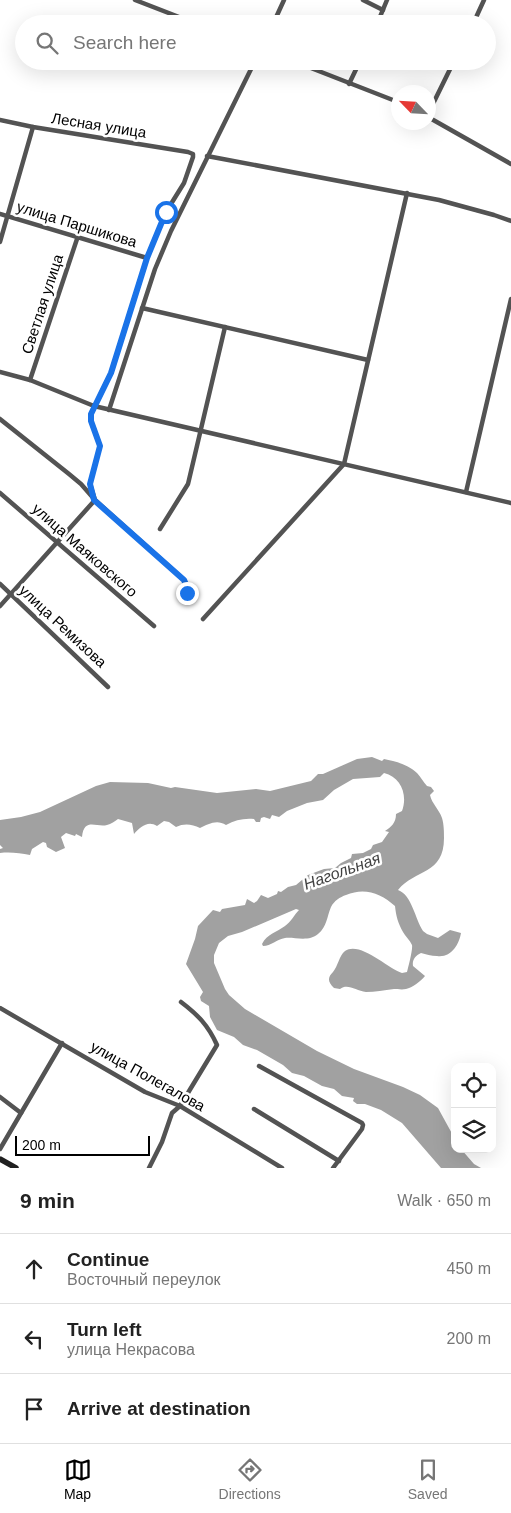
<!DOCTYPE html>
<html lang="en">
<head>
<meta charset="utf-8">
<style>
  :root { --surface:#fff; --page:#f6f6f6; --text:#222; --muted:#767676; --line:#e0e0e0; --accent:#000 }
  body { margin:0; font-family:Arial,sans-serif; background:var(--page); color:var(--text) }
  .controls { position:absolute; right:15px; bottom:15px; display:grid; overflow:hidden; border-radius:10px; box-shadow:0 5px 20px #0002 }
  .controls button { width:45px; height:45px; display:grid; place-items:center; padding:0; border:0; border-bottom:1px solid var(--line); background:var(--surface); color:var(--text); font:25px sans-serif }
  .compass { position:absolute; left:391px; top:85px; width:45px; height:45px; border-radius:50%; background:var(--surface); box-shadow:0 5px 20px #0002; rotate:295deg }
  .scale { position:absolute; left:15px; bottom:12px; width:135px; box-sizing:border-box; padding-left:5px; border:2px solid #000; border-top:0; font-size:14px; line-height:18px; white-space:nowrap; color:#000; -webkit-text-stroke:4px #fff; paint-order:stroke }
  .stop { position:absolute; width:15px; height:15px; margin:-11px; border:4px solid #1a73e8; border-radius:50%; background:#fff }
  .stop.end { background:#1a73e8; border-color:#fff; box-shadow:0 1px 5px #0008 }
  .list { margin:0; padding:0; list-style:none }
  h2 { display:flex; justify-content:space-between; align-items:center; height:65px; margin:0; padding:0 20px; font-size:21px }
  h2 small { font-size:16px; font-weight:400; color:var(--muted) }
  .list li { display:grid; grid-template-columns:32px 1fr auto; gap:15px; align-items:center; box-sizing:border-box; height:70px; padding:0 20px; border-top:1px solid var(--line) }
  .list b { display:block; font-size:19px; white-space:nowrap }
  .list p { margin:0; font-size:16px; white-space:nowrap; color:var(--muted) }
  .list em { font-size:16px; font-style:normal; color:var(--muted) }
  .icon { flex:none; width:28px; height:28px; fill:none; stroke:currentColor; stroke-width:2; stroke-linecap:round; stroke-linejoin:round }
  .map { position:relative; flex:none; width:511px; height:1168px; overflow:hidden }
  .search { position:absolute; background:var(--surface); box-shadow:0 5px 20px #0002; left:15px; right:15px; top:15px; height:55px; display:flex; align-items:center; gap:12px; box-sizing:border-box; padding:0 18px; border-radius:28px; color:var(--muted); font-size:19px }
  .sheet { height:275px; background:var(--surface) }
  nav { display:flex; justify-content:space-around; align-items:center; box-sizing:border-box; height:70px; border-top:1px solid var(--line); background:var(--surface); font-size:14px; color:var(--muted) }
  nav a { display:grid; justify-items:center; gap:2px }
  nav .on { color:var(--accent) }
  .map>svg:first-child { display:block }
  .water { fill:#a1a1a1 }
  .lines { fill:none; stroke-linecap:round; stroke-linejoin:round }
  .street { stroke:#535353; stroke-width:4.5 }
  .secondary { stroke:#202020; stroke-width:5.5 }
  .route { stroke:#1a73e8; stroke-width:6 }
  .labels { text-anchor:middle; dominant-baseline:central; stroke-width:5; stroke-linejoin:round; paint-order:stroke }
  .street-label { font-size:15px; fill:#000; stroke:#fff }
  .water-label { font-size:16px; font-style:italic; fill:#424242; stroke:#fff }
</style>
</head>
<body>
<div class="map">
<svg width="511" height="1168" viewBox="0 0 511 1168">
  <rect width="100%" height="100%" fill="#fff"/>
  <path class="water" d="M372,757L382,761L384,759C395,761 409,765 417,773C421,777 423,782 427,786L431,787L434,791L430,795C432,804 439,809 442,818C444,824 444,833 444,838C444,875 415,869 398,890C412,895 415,919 423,931L427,934L438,938L450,930L461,933C459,945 451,958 437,956C431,956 426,954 421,953C415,956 412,960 413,966L425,976C421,981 412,988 406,989C402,990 397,989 394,989C384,990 375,992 366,992C356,991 348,983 340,989L334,988C328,982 327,978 333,972C338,966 339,956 345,951C360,941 387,968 402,973L407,972C408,968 413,949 412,945C410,940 405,936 403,932C398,923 396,916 395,906C381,893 364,887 346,895C340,897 334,901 331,907C327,916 327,927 318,934C309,942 295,937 285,938C277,939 271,946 263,946L262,944C267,934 277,932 285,926C291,922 294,915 299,910L296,909L242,932L228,936L219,943L214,955V963L225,989L229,995L245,1009L317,1051L354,1069L403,1087L420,1095L438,1108L455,1139V1149H461L474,1164L481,1168H441L402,1123L381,1110L365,1104H357L353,1101L354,1098L342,1096L334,1089L322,1086L304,1076L292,1073L283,1065L257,1050L243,1045L234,1037L217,1030L210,1017L209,1006L201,1001L200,997L203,992L186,964L195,939L198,926L213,910L220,912L222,909L245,905L247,899L254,903L257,901L261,895L268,898L277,894L278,891L281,892L288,887L296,885L308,875L324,869L335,868L341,863L351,858L352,854L363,853L371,849L373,845L382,842L389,832L385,831C391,827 396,823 396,814L402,811C408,795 401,777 384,773L380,777L353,779L334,790L323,800L307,803L287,811L279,817L272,815L270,819L264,817L261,818L260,822H256L254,819C244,818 235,820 226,825C217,819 208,824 200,828C192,824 184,823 176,827L169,822L164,821L157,826C148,820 140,827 134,834L132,823L118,819C115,821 111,824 107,825C97,828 84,817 82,837L76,834L75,836L66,833L61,837L65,848L56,852L47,847L46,843L43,842L32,849L30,855C20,853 10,852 0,853V849L3,848L0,845V820L21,817L40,812L96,786L110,782L148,783L171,788L175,787L217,793L256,789L270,791L311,781L318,774H323L357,759Z"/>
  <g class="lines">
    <g class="street">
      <path d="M135,0L197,24"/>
      <path d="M363,0L383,10"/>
      <path d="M273,24L284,0"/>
      <path d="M377,24L387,0"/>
      <path d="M473,24L484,0"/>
      <path d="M293,61L398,102"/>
      <path d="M349,84L360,61"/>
      <path d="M428,114L454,61"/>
      <path d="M428,117L511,164"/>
      <path d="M0,120L33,127L188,152L193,154V157L184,183L166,212L147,258L111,373L91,414V421L100,446L90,484L95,500L0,606"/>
      <path d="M207,156L439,200L494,215L511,221"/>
      <path d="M0,214L147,258"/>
      <path d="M0,242L33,127"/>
      <path d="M142,308L368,360"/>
      <path d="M0,372L30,380L94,406L511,503"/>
      <path d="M30,380L78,236"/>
      <path d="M109,410L155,269L171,231L255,61"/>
      <path d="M0,419L69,474L81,484L95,500L184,580L187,587V593"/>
      <path d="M466,492L511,299"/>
      <path d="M0,493L154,626"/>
      <path d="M160,529L188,484L225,327"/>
      <path d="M0,584L108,687"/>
      <path d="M203,619L344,464L407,193"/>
      <path d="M0,1008L145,1092L180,1106L282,1168"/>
      <path d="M259,1066L362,1123L363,1125L362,1129L333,1168"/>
      <path d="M0,1097L21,1113"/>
      <path d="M254,1109L339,1161"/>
      <path d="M0,1149L62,1043"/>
      <path d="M149,1168L162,1142L172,1113L180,1106L217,1045C208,1025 198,1015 181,1002"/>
    </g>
    <path class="secondary" d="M0,1159L16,1168"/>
  </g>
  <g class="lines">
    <path class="route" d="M166,212L147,258L111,373L91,414V421L100,446L90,484L94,500L184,580L187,587V593"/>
  </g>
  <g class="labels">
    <g class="street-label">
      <text transform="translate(99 125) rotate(9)">Лесная улица</text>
      <text transform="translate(77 224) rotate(17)">улица Паршикова</text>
      <text transform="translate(42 304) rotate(-72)">Светлая улица</text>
      <text transform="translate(85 550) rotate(41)">улица Маяковского</text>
      <text transform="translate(63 626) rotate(43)">улица Ремизова</text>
      <text transform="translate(148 1076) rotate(29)">улица Полегалова</text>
    </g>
    <g class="water-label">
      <text transform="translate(342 871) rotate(-20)">Нагольная</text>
    </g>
  </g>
</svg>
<div class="controls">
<button><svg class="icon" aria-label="locate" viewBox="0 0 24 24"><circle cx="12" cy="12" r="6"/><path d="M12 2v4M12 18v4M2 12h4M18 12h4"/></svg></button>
<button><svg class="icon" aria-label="layers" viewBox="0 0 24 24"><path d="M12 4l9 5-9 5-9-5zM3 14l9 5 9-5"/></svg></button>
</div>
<svg class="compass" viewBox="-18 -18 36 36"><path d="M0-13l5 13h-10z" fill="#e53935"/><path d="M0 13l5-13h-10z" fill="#767676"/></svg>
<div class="scale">200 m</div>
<div class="stop" style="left:166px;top:212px"></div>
<div class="stop end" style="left:187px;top:593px"></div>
<div class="search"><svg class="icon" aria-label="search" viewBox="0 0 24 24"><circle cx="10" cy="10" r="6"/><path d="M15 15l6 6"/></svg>Search here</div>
</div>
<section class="sheet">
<h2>9 min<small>Walk · 650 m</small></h2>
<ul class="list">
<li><svg class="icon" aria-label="ahead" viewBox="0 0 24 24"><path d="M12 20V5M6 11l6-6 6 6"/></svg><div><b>Continue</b><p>Восточный переулок</p></div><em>450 m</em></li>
<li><svg class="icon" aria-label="left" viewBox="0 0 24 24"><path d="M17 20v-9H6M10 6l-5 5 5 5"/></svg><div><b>Turn left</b><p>улица Некрасова</p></div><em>200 m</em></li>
<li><svg class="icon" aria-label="arrive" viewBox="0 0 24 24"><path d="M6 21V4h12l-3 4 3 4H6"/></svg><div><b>Arrive at destination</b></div></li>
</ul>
</section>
<nav>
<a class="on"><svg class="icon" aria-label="map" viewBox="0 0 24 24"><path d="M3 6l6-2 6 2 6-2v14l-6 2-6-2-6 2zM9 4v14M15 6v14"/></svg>Map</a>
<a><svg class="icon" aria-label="directions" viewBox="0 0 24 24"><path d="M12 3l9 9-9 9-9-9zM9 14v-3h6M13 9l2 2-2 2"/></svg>Directions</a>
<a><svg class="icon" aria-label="saved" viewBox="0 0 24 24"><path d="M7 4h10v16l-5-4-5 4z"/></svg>Saved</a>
</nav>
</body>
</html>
